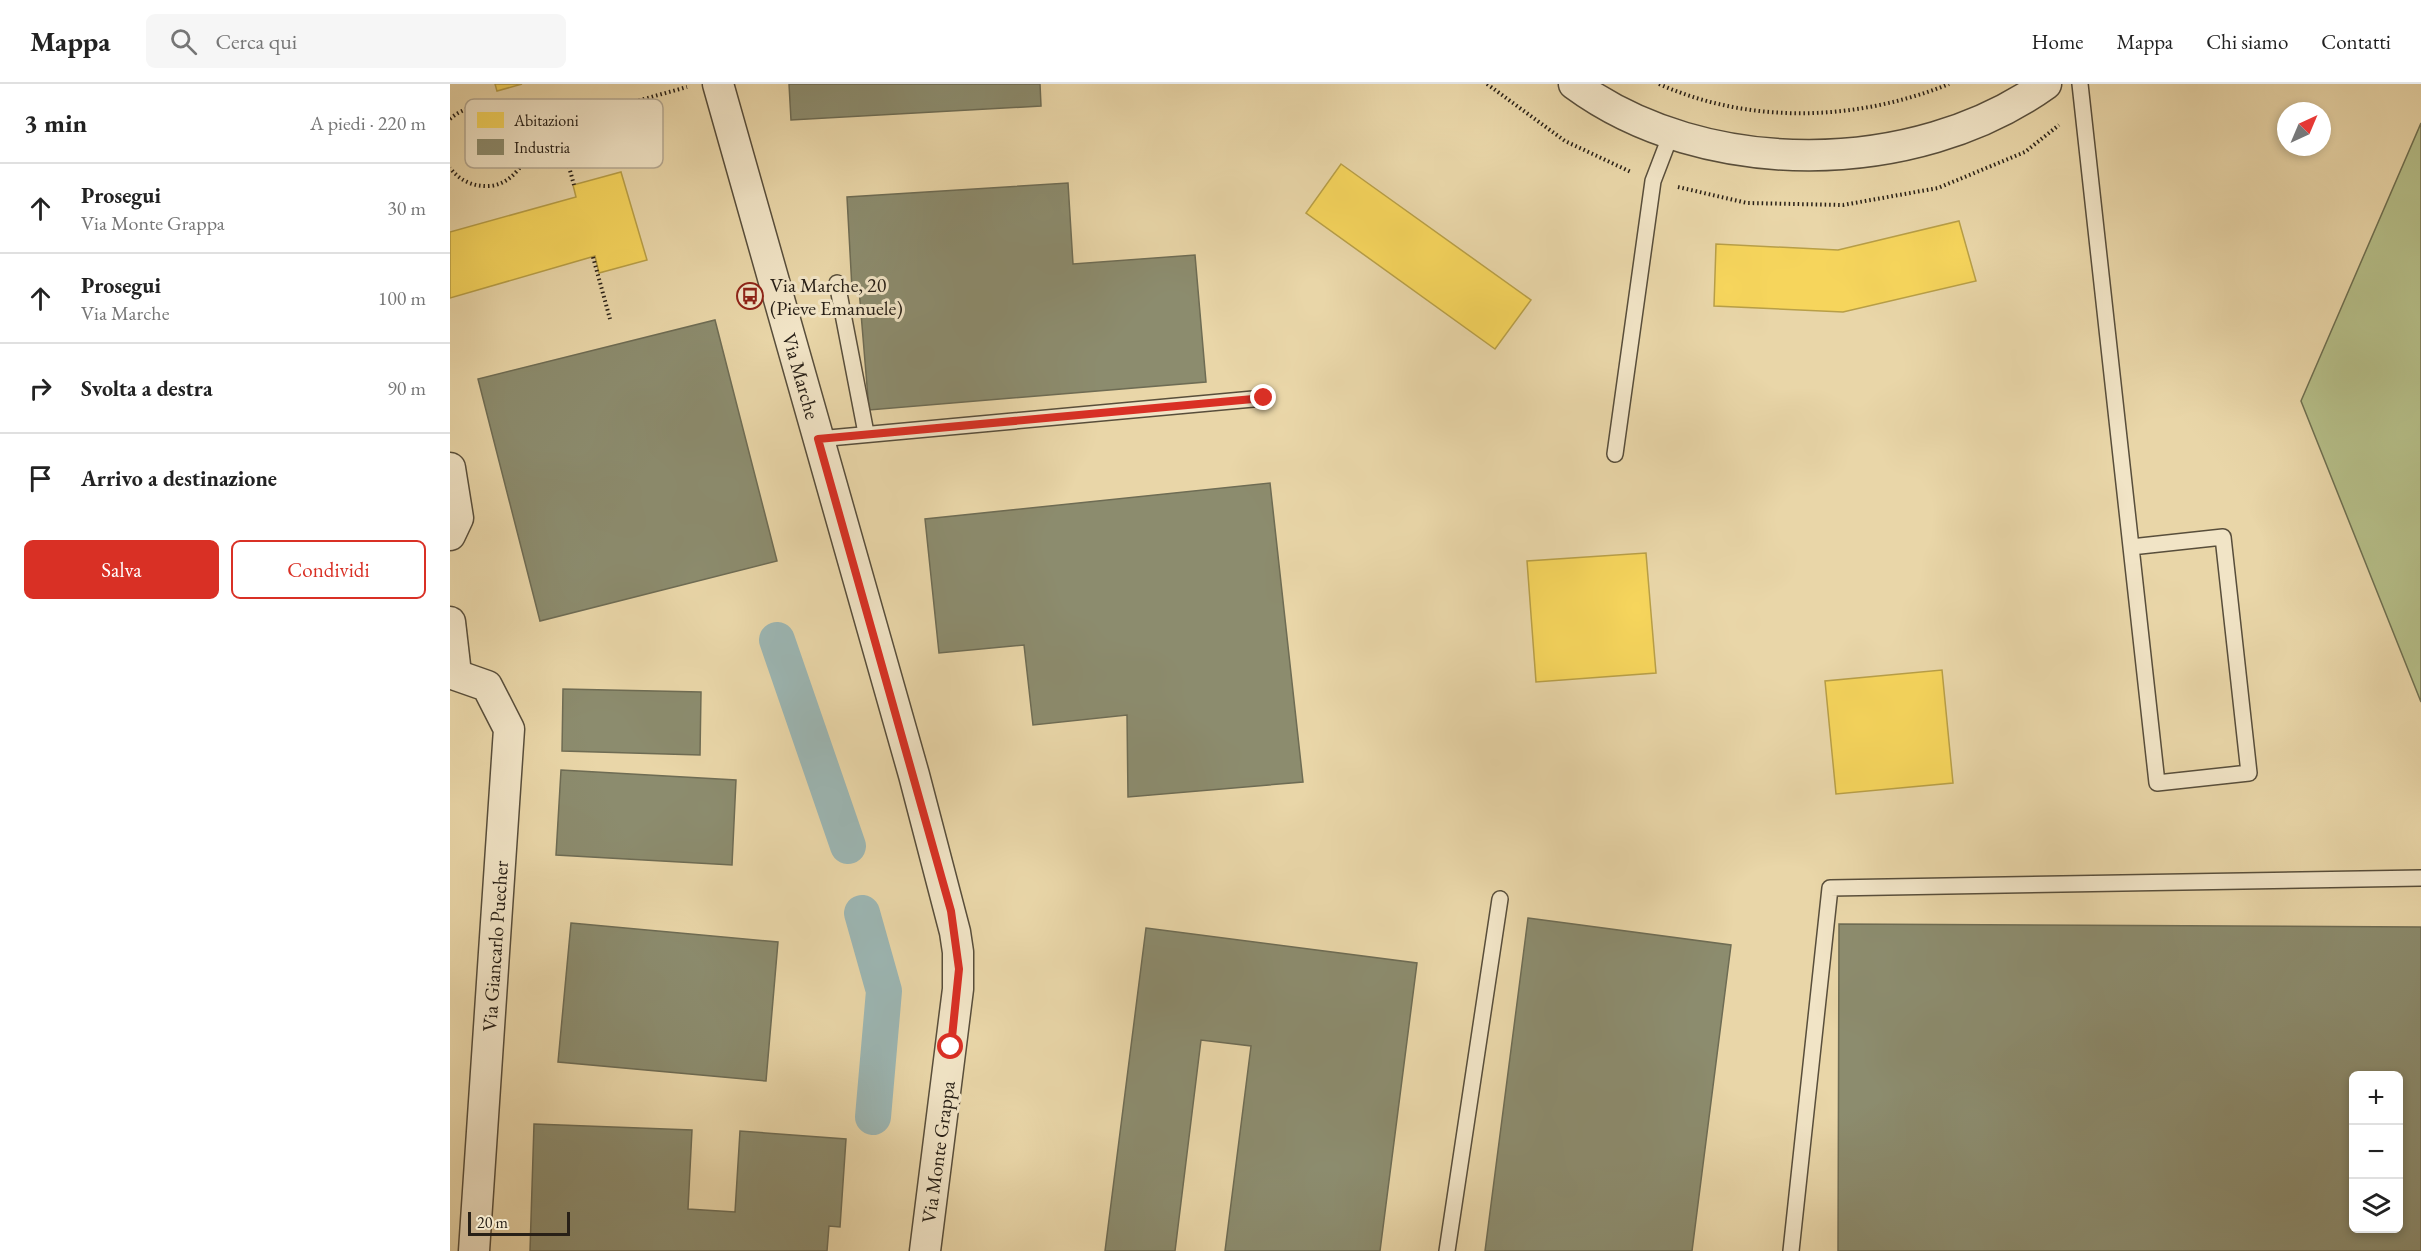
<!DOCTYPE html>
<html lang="it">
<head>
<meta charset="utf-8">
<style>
  :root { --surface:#fff; --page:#f6f6f6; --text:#222; --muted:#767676; --line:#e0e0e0; --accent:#d93025 }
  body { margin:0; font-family:"EB Garamond",serif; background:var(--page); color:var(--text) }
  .controls { position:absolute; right:18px; bottom:18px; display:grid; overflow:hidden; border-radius:9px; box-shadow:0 3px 9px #0003 }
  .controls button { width:54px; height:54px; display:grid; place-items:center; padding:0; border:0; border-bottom:2px solid var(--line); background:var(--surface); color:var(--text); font:30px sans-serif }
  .compass { position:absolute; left:1827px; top:18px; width:54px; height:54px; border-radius:50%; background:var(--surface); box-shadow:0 3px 9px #0003; rotate:44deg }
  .scale { position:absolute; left:18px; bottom:15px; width:102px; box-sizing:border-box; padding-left:6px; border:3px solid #282017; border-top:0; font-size:16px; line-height:21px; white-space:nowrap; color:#282017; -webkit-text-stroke:4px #f1e4c6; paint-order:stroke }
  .stop { position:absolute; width:18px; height:18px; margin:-14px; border:4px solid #d93025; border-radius:50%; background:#fff }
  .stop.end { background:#d93025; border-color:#fff; box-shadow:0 2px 6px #0008 }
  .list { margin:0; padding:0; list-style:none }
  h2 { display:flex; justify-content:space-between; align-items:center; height:78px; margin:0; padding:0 24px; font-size:26px }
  h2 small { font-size:20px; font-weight:400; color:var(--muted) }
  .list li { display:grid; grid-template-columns:39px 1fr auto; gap:18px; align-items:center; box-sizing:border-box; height:90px; padding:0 24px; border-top:2px solid var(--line) }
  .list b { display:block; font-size:22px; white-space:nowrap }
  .list p { margin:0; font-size:20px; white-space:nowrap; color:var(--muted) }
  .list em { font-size:20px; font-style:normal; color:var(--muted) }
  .actions { display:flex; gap:12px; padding:18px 24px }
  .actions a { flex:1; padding:14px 0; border:2px solid var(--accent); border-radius:9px; text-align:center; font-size:21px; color:var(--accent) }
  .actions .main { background:var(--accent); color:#fff }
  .icon { flex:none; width:33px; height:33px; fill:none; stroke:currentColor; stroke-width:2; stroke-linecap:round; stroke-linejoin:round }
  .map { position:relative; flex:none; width:1971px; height:1167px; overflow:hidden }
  header { display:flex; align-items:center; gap:36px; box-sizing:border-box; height:84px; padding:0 30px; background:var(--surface); border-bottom:2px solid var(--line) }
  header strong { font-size:28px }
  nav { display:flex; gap:33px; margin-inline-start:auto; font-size:21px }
  .search { width:420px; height:54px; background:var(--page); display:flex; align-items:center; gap:15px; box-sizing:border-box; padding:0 21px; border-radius:9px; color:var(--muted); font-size:22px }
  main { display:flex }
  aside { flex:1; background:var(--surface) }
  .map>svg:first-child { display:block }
  .green { fill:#b5be88; stroke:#6e6f50; stroke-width:1.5 }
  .homes { fill:#f6d55c; stroke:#b89f47; stroke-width:1.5 }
  .industry { fill:#8c8c6e; stroke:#6e6c54; stroke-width:1.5; fill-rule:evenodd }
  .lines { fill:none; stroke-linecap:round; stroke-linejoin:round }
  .canal { stroke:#9cb6b3; stroke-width:36 }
  .lane-casing { stroke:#584e3b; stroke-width:18 }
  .street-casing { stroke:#584e3b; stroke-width:33 }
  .path { stroke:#282017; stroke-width:4; stroke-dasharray:1.5 3; stroke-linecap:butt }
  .lane { stroke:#f1e4c6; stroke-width:15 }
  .street { stroke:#f1e4c6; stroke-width:30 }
  .route { stroke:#d93025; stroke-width:8 }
  .labels { text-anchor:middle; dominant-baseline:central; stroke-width:6; stroke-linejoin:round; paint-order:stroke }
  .poi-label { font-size:20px; fill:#282017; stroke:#f1e4c6; text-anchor:start }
  .street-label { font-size:20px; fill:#282017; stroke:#f1e4c6 }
  .key { fill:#f1e4c6; stroke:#b5a992; stroke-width:1.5 }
  .key-label { font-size:16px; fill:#282017 }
</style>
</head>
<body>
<header>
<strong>Mappa</strong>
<div class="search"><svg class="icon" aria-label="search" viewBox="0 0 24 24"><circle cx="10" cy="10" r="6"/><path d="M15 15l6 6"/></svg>Cerca qui</div>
<nav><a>Home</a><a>Mappa</a><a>Chi siamo</a><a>Contatti</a></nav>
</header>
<main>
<aside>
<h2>3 min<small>A piedi · 220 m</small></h2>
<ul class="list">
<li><svg class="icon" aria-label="ahead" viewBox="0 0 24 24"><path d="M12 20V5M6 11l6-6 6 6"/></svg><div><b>Prosegui</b><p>Via Monte Grappa</p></div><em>30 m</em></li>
<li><svg class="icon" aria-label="ahead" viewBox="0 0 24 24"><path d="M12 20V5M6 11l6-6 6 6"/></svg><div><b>Prosegui</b><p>Via Marche</p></div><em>100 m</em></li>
<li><svg class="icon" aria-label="right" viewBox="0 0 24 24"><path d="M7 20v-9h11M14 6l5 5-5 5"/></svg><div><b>Svolta a destra</b></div><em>90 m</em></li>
<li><svg class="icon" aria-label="arrive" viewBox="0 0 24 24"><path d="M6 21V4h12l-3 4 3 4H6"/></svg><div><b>Arrivo a destinazione</b></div></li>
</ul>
<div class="actions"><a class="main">Salva</a><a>Condividi</a></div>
</aside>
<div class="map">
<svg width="1971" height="1167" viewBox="0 0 1971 1167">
  <rect width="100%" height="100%" fill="#e9d6a8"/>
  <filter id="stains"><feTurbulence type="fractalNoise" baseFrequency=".00333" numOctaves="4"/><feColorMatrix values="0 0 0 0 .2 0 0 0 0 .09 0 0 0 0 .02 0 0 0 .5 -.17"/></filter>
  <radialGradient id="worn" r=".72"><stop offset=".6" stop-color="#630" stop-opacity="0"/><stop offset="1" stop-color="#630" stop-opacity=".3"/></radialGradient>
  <path class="green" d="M1971,39V618L1851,317Z"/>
  <g class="homes">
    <path d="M45,0H72L47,7Z"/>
    <path d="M891,80L1081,216L1045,265L856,129Z"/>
    <path d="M171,88L197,176L149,189L145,172L0,214V148L126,113L123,101Z"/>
    <path d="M1509,137L1526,197L1393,228L1264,222L1266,160L1388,166Z"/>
    <path d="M1196,469L1206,589L1086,598L1077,477Z"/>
    <path d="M1492,586L1503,699L1386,710L1375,597Z"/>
  </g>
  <g class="industry">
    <path d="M339,0H590L591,22L341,36Z"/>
    <path d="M618,99L623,180L745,171L756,298L419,326L409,205H402L397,113Z"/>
    <path d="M265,236L327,477L90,537L28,295Z"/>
    <path d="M820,399L853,698L678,713L677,631L583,641L574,561L489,569L475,435Z"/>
    <path d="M113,605L251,608L250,671L112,667Z"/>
    <path d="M111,686L286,696L282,781L106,771Z"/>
    <path d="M1078,834L1281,861L1242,1167H1035Z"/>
    <path d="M121,839L328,858L316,997L108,978Z"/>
    <path d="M1389,840L1971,843V1167H1388ZM1904,992H1948V1144H1904Z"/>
    <path d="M696,844L967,879L930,1167H775L801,962L751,956L725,1167H655Z"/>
    <path d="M84,1040L242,1046L238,1125L285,1128L290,1047L396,1055L390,1143L379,1142L377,1167H80Z"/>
  </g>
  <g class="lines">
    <g class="canal">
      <path d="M327,556L398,762"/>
      <path d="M412,829L434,907L423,1033"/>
    </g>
    <defs>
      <g id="lane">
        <path d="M1630,0L1707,699L1799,689L1773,453L1681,463"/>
        <path d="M387,199L416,349"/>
        <path d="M368,355L814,314"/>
        <path d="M1165,370L1203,97L1221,50"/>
        <path d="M997,1167L1050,815"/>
        <path d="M1341,1167L1380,804L1971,794"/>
      </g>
      <g id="street">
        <path d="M268,0L464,691L505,848L508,868V905L475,1167"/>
        <path d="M1124,0C1254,96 1465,94 1596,0"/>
        <path d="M0,384L8,434L0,451"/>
        <path d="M0,538L6,590"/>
        <path d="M0,589L37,602L59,645L24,1167"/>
      </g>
    </defs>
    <use href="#lane" class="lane-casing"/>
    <use href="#street" class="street-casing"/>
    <g class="path">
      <path d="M1037,0L1115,57L1181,88"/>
      <path d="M1209,0C1301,41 1407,37 1499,0"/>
      <path d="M0,35C39,0 103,44 67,87C60,95 51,101 40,102C24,103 10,97 0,84"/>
      <path d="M107,39L124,101"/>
      <path d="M76,48L237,3"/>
      <path d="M1228,103L1297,119L1393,121L1488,104L1575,68L1609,41"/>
      <path d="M143,173L160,235"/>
    </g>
    <use href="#lane" class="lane"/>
    <use href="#street" class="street"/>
  </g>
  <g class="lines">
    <path class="route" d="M501,963L509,885L501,827L368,355L814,314"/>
  </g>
  <defs>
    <symbol id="bus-ring" viewBox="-11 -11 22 22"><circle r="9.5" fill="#f1e4c6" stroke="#8f2418" stroke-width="1.5"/><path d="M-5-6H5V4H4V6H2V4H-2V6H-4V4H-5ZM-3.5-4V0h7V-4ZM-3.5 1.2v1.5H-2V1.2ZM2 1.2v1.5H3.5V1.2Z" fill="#8f2418"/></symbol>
  </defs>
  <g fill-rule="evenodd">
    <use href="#bus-ring" x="285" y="197" width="30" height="30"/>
  </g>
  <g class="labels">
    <g class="poi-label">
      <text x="320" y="201">Via Marche, 20<tspan x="320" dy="23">(Pieve Emanuele)</tspan></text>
    </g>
    <g class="street-label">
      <text transform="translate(351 292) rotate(74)">Via Marche</text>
      <text transform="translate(45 862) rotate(-86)">Via Giancarlo Puecher</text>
      <text transform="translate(488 1068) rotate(-82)">Via Monte Grappa</text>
    </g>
  </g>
  <rect x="15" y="15" width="198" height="69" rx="9" class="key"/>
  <rect x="27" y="28" width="27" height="16" fill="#f6d55c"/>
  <rect x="27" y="55" width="27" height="16" fill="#8c8c6e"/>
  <g class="key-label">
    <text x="64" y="42">Abitazioni</text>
    <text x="64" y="69">Industria</text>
  </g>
  <rect width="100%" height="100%" filter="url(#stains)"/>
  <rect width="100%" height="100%" fill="url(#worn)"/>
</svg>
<div class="controls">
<button>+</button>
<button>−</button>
<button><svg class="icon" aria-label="layers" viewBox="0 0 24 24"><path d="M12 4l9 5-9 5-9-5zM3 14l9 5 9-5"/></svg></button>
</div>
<svg class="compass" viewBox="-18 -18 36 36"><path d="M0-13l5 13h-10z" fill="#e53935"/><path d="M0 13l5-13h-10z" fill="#767676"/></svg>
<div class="scale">20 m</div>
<div class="stop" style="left:501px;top:963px"></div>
<div class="stop end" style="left:814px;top:314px"></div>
</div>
</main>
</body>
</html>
